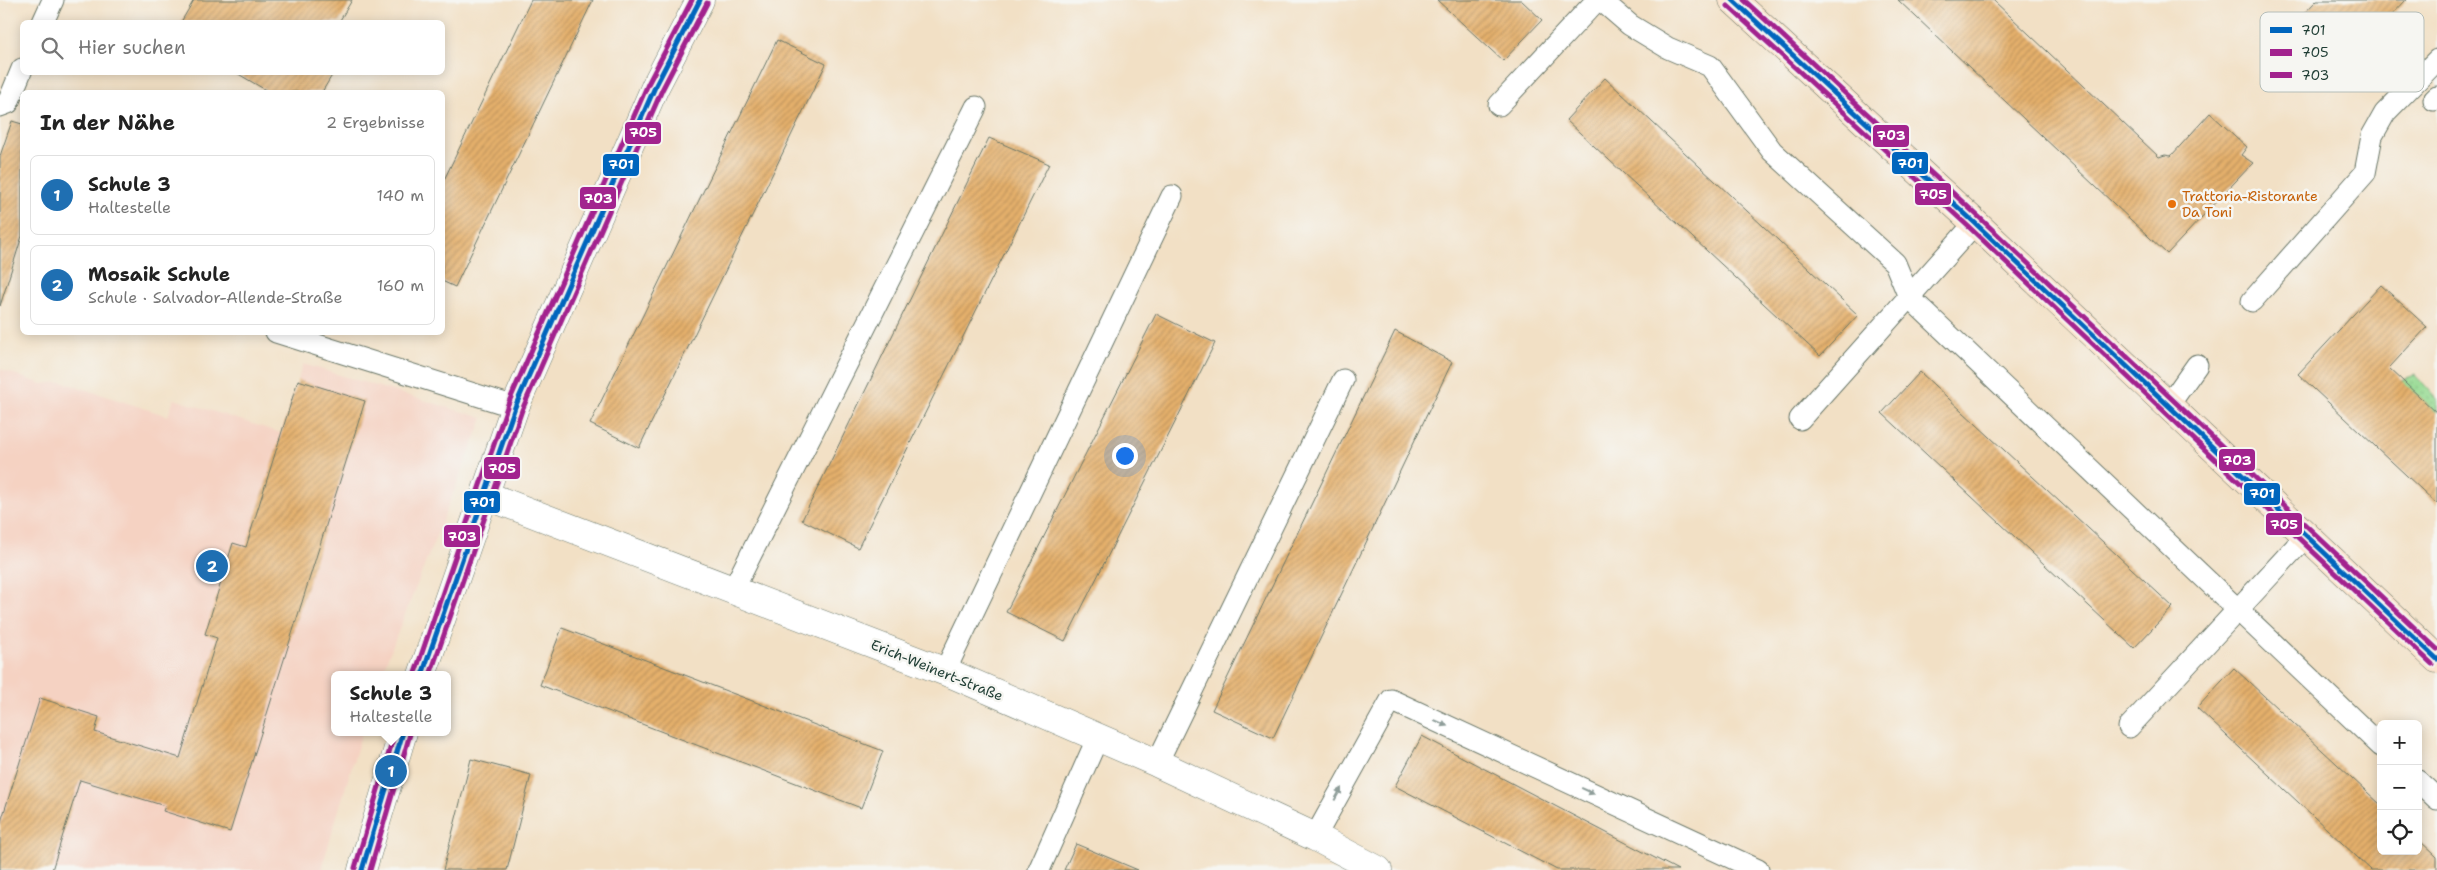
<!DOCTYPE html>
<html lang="de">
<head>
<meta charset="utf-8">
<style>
  :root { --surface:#fff; --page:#f2f2f2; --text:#222; --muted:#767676; --line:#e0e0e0; --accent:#1f6fb2 }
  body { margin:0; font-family:"Shantell Sans",sans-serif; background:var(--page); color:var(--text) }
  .controls { position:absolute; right:15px; bottom:15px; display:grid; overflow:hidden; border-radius:8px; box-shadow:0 2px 12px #0003 }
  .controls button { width:45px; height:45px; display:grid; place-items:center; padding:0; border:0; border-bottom:1px solid var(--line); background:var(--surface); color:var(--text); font:25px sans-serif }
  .you { position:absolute; left:1124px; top:455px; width:18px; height:18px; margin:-12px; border:4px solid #fff; border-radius:50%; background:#1a73e8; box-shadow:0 0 0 8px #1a73e833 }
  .badge { display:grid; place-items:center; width:32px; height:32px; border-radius:50%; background:var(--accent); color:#fff; font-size:16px; font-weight:700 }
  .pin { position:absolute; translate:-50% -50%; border:2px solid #fff; box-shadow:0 1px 5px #0006 }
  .popup { position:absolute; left:331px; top:671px; width:120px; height:65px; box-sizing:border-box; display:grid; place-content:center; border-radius:8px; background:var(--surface); filter:drop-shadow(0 1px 4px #0005); font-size:16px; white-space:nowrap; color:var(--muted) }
  .popup b { font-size:19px; color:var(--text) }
  .popup::after { content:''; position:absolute; left:50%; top:100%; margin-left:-10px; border:10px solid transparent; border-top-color:var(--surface) }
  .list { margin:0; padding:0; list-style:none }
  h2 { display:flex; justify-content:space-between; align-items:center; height:65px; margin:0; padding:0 20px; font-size:21px }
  h2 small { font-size:16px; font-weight:400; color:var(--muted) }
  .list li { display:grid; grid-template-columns:32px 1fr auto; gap:15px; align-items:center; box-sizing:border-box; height:80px; margin:0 10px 10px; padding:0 10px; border:1px solid var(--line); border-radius:8px }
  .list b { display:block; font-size:19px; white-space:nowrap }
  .list p { margin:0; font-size:16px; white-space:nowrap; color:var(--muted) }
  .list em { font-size:16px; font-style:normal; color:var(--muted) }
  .icon { flex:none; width:28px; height:28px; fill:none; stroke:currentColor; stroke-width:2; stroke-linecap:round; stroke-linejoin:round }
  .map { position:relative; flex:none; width:2437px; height:870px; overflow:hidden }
  .search { position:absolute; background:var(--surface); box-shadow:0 2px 12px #0003; left:20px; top:20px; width:425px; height:55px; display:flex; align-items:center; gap:12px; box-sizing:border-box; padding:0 18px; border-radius:8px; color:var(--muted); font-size:19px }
  .panel { position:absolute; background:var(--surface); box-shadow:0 2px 12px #0003; left:20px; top:90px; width:425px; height:245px; border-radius:8px }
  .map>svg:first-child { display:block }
  .built { fill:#f5d2c2 }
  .grass { fill:url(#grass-dots); stroke:#5a8c63 }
  .building { fill:url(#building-hatch) }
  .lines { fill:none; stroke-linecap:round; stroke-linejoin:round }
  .service-casing { stroke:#697667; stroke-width:23 }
  .minor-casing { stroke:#697667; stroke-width:29 }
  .secondary-casing { stroke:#697667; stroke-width:29 }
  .service { stroke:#fff; stroke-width:21 }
  .minor { stroke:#fff; stroke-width:28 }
  .secondary { stroke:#fce5cf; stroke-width:28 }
  .bus-1-casing { stroke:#f6f6f2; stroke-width:9 }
  .bus-2-casing { stroke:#f6f6f2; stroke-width:9 }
  .bus-3-casing { stroke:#f6f6f2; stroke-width:9 }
  .bus-1 { stroke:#0065bd; stroke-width:5 }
  .bus-2 { stroke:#a2238e; stroke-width:5 }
  .bus-3 { stroke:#a2238e; stroke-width:5 }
  .oneway { fill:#8f9e9a }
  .food-dot { fill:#e8710a; stroke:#f6f6f2; stroke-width:2 }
  .labels { text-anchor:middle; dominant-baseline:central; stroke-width:5; stroke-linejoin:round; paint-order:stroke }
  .food-label { font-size:14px; fill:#c56008; stroke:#f6f6f2; text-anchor:start }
  .street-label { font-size:14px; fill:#1f3d34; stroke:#f6f6f2 }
  .key { fill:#f6f6f2; stroke:#b6beb9; stroke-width:1 }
  .key-label { font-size:14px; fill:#1f3d34 }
  .line-badge { stroke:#f6f6f2; stroke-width:2 }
  .badge-label { font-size:14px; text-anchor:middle; font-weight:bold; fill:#fff }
</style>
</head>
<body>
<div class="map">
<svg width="2437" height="870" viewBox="0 0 2437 870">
  <defs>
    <pattern id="grass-dots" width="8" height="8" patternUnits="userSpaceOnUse" patternTransform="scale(1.25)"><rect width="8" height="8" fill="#96da92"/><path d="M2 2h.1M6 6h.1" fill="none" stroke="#81bc7e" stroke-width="1.8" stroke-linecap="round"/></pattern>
    <pattern id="building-hatch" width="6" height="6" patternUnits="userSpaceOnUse" patternTransform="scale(1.25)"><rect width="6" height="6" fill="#e5b06c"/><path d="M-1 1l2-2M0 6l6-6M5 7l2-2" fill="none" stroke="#b9905a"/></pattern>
  </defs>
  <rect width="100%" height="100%" fill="#f6f6f2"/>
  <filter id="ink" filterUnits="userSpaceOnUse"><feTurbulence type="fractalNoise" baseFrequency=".02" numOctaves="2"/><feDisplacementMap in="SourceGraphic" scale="10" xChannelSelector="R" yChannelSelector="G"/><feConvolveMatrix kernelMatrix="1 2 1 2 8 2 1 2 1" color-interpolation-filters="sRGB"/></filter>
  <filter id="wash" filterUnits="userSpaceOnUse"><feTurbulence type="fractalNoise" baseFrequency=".0096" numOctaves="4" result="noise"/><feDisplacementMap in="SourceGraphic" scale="20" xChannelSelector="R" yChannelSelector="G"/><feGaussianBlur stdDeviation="1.12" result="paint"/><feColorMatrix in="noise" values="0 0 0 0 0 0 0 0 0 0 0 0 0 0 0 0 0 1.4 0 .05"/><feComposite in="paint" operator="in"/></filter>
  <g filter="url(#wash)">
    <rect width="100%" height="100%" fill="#f2e0c5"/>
    <path class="built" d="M303,364L483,418L381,675H335V732H362L321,870H0V369L42,384L62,382L168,416L174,399L281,433Z"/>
    <path class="grass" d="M2415,375L2437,400V413L2401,380Z"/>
    <g id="blocks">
      <g class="building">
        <path d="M194,0H352L339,22H181Z"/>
        <path d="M531,0H593L455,287L442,281V184Z"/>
        <path d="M1437,0H1521L1542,20L1503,61Z"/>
        <path d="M1898,0H1993L2159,157L2165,155L2171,156L2210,113L2247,147L2241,155L2253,163L2167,254Z"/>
        <path d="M2317,0H2406L2344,66L2315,40L2310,46L2290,28Z"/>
        <path d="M777,40L826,64L639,448L590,424Z"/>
        <path d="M235,72H334L322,92H269Z"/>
        <path d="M1605,78L1858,315L1820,356L1566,120Z"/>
        <path d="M12,121L22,124V236L0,306V156Z"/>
        <path d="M989,138L1049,164L858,548L802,520Z"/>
        <path d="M2381,285L2427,327L2389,368L2437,413V504L2298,374Z"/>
        <path d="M1156,314L1215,343L1065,641L1006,612Z"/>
        <path d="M1395,331L1452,362L1273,738L1212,710Z"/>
        <path d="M1920,372L2173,607L2134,648L1882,413Z"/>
        <path d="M298,380L365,401L230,832L163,811L165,806L80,780L52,870H0V825L40,698L99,717L95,732L180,758L217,638L205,634L233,543L246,547Z"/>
        <path d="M562,628L883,751L861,808L540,685Z"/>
        <path d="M2234,668L2381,805V851H2418V839L2437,857V870H2371L2197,708Z"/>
        <path d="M1422,736L1557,807L1678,870H1557L1395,786Z"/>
        <path d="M471,759L531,775L507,870H443Z"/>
        <path d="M1076,844L1138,870H1064Z"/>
      </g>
    </g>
  </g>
  <g filter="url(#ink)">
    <use href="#blocks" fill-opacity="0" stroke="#697667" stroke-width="1"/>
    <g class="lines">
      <defs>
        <g id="service">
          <path d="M1601,0L1630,25L1668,48L1710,66L1772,151L1895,263L1909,297L2381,746"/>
          <path d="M43,22L53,0"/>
          <path d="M2434,100L2437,97"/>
          <path d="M1499,105L1597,0"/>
          <path d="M0,106L8,103L22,69"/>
          <path d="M2252,301L2365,173L2372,136L2385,113L2437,60"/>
          <path d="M276,332L515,407"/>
          <path d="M2168,406L2197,365"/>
          <path d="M1800,419L1975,223"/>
          <path d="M732,592L976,107"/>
          <path d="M945,671L1172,196"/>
          <path d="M2129,727L2306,536"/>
          <path d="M1157,763L1343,380"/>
          <path d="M2418,781L2437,799"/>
          <path d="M1315,837L1391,700L1758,870"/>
          <path d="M1039,870L1098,737"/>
        </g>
        <g id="minor">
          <path d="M485,495L954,675L1157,763L1315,837L1378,870"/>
          <path d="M422,675L515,407L655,87L700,0"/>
          <path d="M362,870L403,732"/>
        </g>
        <path id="secondary" d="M1733,0L1975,223L2437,659"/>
      </defs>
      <use href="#service" class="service-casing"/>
      <use href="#minor" class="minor-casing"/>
      <use href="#secondary" class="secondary-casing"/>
      <use href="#service" class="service"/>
      <use href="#minor" class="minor"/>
      <use href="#secondary" class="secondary"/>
      <defs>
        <g id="bus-1">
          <path d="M1733,0L1975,223L2437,659"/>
          <path d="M422,675L515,407L655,87L700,0"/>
          <path d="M362,870L403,732"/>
        </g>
        <g id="bus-2">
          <path d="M1728,6L1970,228L2432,664"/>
          <path d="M430,675L522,410L662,90L707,3"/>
          <path d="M370,870L410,734"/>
        </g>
        <g id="bus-3">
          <path d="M1744,0L1980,218L2437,649"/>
          <path d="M415,673L508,404L648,84L692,0"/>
          <path d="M355,868L395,732"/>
        </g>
      </defs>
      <use href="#bus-1" class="bus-1-casing"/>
      <use href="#bus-2" class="bus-2-casing"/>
      <use href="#bus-3" class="bus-3-casing"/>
      <use href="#bus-1" class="bus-1"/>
      <use href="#bus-2" class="bus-2"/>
      <use href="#bus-3" class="bus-3"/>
    </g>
    <defs><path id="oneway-solid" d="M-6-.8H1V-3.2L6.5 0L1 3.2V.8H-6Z" transform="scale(1.25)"/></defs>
    <g class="oneway">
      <use href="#oneway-solid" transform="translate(1441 723) rotate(25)"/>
      <use href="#oneway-solid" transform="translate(1588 791) rotate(25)"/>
      <use href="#oneway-solid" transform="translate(1338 794) rotate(-61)"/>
    </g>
  </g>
  <circle class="food-dot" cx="2172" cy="204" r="5"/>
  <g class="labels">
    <g class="food-label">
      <text x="2182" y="196">Trattoria-Ristorante<tspan x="2182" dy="16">Da Toni</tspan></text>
    </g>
    <g class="street-label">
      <text transform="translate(937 670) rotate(22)">Erich-Weinert-Straße</text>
    </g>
  </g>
  <rect x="2260" y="12" width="164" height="80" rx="8" class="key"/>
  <rect x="2270" y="27" width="22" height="6" fill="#0065bd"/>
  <rect x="2270" y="49" width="22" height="7" fill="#a2238e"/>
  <rect x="2270" y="72" width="22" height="6" fill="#a2238e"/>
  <g class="key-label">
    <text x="2301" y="35">701</text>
    <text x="2301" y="57">705</text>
    <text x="2301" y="80">703</text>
  </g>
  <g class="line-badge">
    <rect x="624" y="121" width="38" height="24" rx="5" fill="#a2238e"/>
    <rect x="1872" y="124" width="38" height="24" rx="5" fill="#a2238e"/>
    <rect x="1891" y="151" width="38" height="24" rx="5" fill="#0065bd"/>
    <rect x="602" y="153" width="38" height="24" rx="5" fill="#0065bd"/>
    <rect x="1914" y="182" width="38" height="24" rx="5" fill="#a2238e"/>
    <rect x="579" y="186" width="38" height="24" rx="5" fill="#a2238e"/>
    <rect x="2218" y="448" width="38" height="24" rx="5" fill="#a2238e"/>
    <rect x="483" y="456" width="38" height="24" rx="5" fill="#a2238e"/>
    <rect x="2243" y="482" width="38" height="24" rx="5" fill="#0065bd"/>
    <rect x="463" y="490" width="38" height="24" rx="5" fill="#0065bd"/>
    <rect x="2265" y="512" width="38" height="24" rx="5" fill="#a2238e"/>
    <rect x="443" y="524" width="38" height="24" rx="5" fill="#a2238e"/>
  </g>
  <g class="badge-label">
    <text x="643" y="137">705</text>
    <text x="1891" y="140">703</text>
    <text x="1910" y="168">701</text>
    <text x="621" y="169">701</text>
    <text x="1933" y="199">705</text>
    <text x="598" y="203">703</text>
    <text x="2237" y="465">703</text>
    <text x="502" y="473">705</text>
    <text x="2262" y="498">701</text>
    <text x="482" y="507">701</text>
    <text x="2284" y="529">705</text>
    <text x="462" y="541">703</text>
  </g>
</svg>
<div class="controls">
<button>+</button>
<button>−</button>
<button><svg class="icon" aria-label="locate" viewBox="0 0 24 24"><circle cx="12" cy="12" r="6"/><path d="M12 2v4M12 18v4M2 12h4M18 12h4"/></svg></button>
</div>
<div class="you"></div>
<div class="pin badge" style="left:391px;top:771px">1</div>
<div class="popup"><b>Schule 3</b>Haltestelle</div>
<div class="pin badge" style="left:212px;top:566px">2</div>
<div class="search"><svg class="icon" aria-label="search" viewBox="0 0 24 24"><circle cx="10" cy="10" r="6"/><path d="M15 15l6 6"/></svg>Hier suchen</div>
<section class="panel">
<h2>In der Nähe<small>2 Ergebnisse</small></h2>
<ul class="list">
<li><span class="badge">1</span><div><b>Schule 3</b><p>Haltestelle</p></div><em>140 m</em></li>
<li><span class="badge">2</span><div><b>Mosaik Schule</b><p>Schule · Salvador-Allende-Straße</p></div><em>160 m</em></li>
</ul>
</section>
</div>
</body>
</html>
